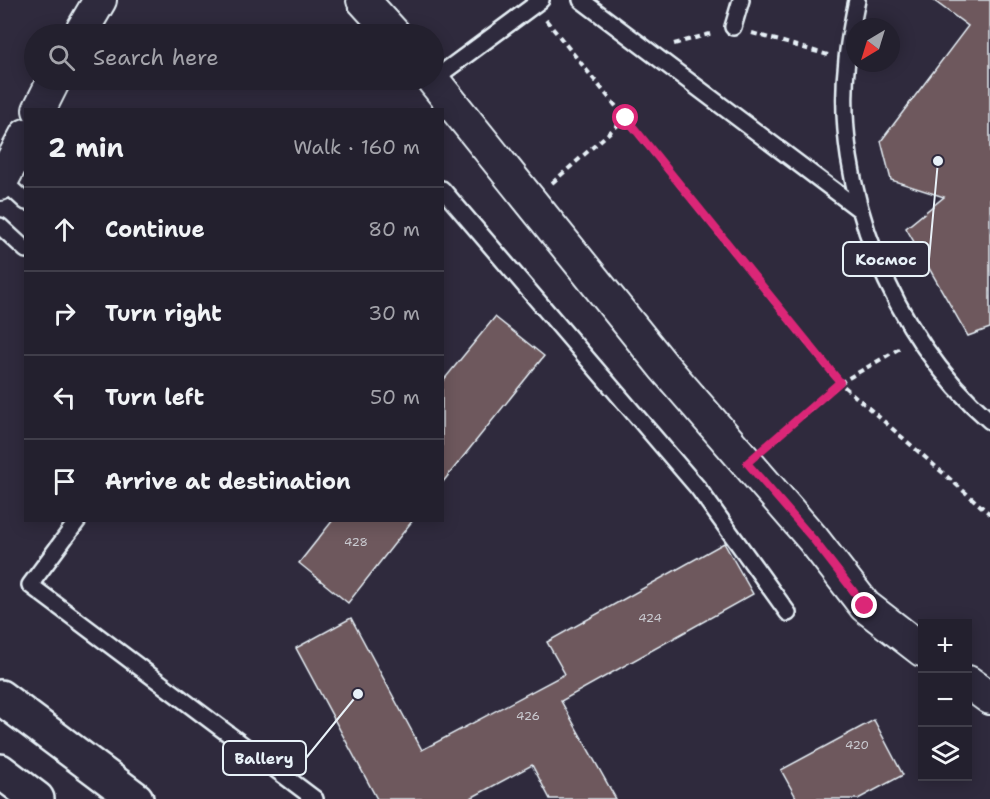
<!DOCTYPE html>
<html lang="en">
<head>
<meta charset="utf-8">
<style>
  :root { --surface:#23202e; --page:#2f2d3a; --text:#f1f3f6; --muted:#a3a3aa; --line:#403e4a }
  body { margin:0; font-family:"Shantell Sans",sans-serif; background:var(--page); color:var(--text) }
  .controls { position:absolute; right:18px; bottom:18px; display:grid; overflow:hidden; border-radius:0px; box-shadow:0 3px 15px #0003 }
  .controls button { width:54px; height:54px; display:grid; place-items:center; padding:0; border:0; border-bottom:2px solid var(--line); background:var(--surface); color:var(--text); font:30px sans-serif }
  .compass { position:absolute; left:846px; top:18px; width:54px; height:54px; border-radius:50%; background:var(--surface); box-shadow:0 3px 15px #0003; rotate:218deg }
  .stop { position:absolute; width:18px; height:18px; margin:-14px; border:4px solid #db2777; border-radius:50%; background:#fff }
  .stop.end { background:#db2777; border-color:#fff; box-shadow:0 2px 6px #0008 }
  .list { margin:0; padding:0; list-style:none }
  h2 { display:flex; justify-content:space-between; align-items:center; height:78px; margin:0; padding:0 24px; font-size:26px }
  h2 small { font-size:20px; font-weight:400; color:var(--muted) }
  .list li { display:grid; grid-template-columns:39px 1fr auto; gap:18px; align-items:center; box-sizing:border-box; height:84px; padding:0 24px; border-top:2px solid var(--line) }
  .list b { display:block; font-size:22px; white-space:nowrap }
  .list em { font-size:20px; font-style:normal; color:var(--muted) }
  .icon { flex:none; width:33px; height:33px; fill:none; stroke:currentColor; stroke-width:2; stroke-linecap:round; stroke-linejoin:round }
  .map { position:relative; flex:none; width:990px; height:799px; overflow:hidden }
  .search { position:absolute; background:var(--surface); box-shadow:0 3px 15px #0003; left:24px; top:24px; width:420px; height:66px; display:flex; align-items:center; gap:15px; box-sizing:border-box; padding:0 21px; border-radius:33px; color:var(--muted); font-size:22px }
  .panel { position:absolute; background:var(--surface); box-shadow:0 3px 15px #0003; left:24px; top:108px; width:420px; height:414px; border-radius:0px }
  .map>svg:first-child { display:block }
  .building { fill:#6e595d; stroke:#e8f1f8; stroke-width:1.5 }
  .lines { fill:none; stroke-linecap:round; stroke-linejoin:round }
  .service-casing { stroke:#e8f1f8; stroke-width:20 }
  .minor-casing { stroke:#e8f1f8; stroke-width:36 }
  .secondary-casing { stroke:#e8f1f8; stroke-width:38 }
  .path { stroke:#e8f1f8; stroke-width:4; stroke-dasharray:6 4.5; stroke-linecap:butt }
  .service { stroke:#2f2a3d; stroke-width:15 }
  .minor { stroke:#2f2a3d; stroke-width:32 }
  .secondary { stroke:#2f2a3d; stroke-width:33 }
  .route { stroke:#db2777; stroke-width:8 }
  .labels { text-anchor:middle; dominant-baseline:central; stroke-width:6; stroke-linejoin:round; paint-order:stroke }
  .number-label { font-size:12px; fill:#cacbd1 }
  .leader { fill:none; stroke:#e8f1f8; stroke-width:2 }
  .callout-dot { fill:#e8f1f8; stroke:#2f2a3d; stroke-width:2 }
  .callout { fill:#2f2a3d; stroke:#e8f1f8; stroke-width:2 }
  .callout-label { font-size:16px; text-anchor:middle; font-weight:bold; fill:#e8f1f8 }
</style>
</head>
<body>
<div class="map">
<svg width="990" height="799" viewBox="0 0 990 799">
  <rect width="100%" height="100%" fill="#2f2a3d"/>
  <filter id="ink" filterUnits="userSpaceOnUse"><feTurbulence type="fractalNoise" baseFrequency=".0167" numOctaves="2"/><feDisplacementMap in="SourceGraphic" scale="12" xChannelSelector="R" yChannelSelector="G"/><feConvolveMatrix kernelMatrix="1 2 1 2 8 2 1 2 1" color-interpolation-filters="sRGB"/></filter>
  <g filter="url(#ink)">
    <g class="building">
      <path d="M933,0H990V328L968,336L906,228L944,197L891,180L881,141L968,26Z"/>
      <path d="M495,317L544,356L442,483V382Z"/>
      <path d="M333,520H413L348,603L299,563Z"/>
      <path d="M724,543L753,594L561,701L616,799H550L532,765L469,799H377L296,648L351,618L422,750L565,674L547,642Z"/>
      <path d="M874,720L903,775L858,799H797L781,770Z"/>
    </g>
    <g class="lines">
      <defs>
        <g id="service">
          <path d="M581,0L860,210"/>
          <path d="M857,0C853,19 849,39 847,59C832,187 892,337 990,421"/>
          <path d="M733,27L741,0"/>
          <path d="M434,79L541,0"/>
          <path d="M2,180L26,202"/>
          <path d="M442,189L698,488L788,613"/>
          <path d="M0,226L26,250"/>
          <path d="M78,520L30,585L315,799"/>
        </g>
        <g id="minor">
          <path d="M363,0L394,34"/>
          <path d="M80,34L100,0"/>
          <path d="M433,80L664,367L813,539L865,606L922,650"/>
          <path d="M39,110L54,80"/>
          <path d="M0,184L26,135"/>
          <path d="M968,682L990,698"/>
        </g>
        <g id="secondary">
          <path d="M0,697L136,799"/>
          <path d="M0,771L37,799"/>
        </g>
      </defs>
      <use href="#service" class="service-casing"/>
      <use href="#minor" class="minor-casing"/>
      <use href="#secondary" class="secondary-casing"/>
      <g class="path">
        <path d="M546,20L840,383L990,514"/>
        <path d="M752,33L828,55"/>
        <path d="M674,44L713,33"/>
        <path d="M552,183L626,118"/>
        <path d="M768,445L840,383L902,347"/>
      </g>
      <use href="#service" class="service"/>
      <use href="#minor" class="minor"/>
      <use href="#secondary" class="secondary"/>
    </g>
  </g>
  <g class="lines" filter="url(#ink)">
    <path class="route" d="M626,118L840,382L747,463L813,539L865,606"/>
  </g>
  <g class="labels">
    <g class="number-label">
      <text x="356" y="542">428</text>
      <text x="650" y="618">424</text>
      <text x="528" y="716">426</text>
      <text x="857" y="745">420</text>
    </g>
  </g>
  <path class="leader" d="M938 161L929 259M358 694L306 758"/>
  <g class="callout-dot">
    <circle cx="938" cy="161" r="6"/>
    <circle cx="358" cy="694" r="6"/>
  </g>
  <g class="callout">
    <rect x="843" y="242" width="86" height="34" rx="6"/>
    <rect x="223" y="741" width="83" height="34" rx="6"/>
  </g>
  <g class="callout-label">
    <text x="886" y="265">Космос</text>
    <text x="264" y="764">Ballery</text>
  </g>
</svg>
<div class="controls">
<button>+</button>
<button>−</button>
<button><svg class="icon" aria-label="layers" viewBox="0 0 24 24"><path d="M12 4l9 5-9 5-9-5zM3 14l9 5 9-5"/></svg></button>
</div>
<svg class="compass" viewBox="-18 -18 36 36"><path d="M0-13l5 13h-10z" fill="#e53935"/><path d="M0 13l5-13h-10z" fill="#a3a3aa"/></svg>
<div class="stop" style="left:626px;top:118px"></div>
<div class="stop end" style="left:865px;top:606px"></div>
<div class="search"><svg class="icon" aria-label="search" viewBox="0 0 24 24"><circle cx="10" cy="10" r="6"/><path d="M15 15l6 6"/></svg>Search here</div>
<section class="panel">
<h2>2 min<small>Walk · 160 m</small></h2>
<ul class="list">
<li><svg class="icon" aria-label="ahead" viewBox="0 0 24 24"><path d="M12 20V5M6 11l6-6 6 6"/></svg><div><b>Continue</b></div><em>80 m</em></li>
<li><svg class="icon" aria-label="right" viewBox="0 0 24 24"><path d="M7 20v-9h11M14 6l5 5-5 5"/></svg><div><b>Turn right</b></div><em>30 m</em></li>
<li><svg class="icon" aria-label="left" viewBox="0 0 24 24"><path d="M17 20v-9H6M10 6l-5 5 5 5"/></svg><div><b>Turn left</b></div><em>50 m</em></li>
<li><svg class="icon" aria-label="arrive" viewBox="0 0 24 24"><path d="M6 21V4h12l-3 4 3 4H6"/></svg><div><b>Arrive at destination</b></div></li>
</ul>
</section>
</div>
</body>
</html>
